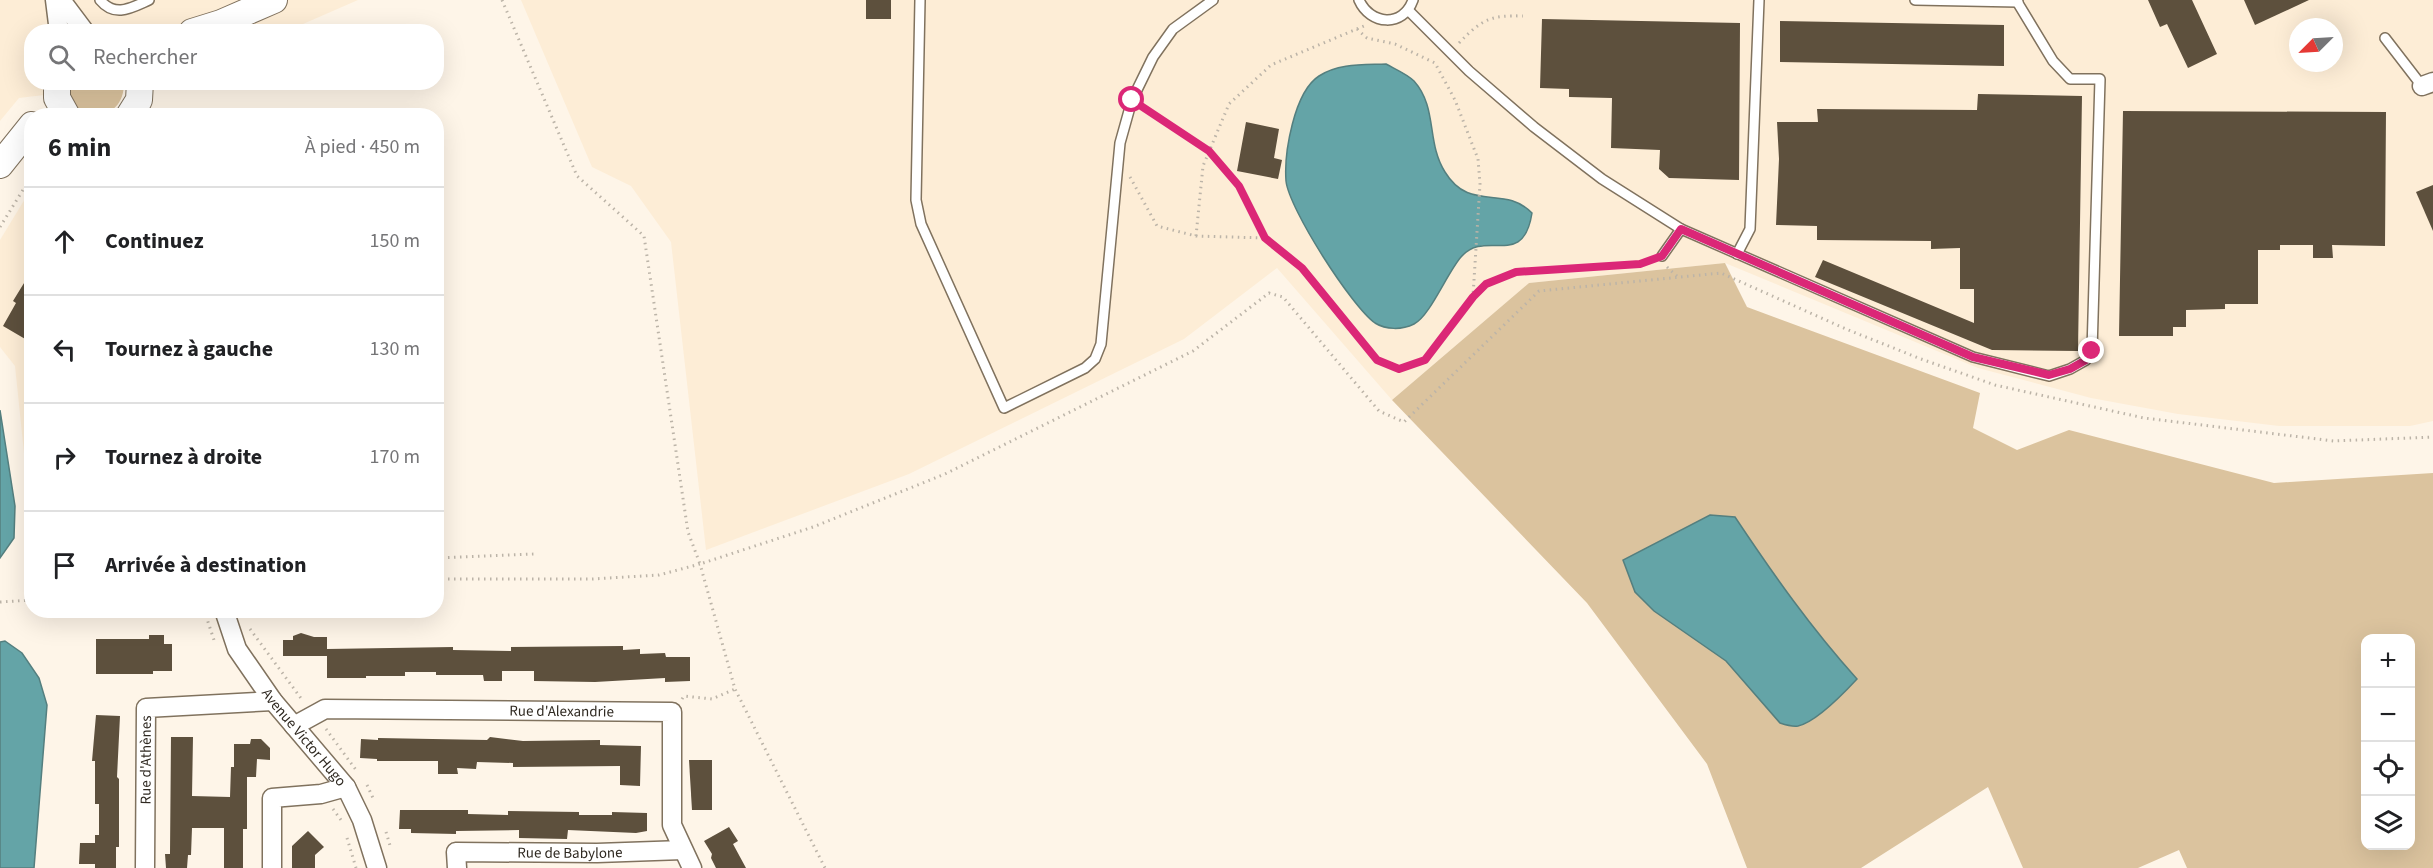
<!DOCTYPE html>
<html lang="fr">
<head>
<meta charset="utf-8">
<style>
  :root { --surface:#fff; --page:#f2f2f2; --text:#202124; --muted:#757577; --line:#e0e0e0 }
  body { margin:0; font-family:"Source Sans 3",sans-serif; background:var(--page); color:var(--text) }
  .controls { position:absolute; right:18px; bottom:18px; display:grid; overflow:hidden; border-radius:12px; box-shadow:0 6px 24px #0002 }
  .controls button { width:54px; height:54px; display:grid; place-items:center; padding:0; border:0; border-bottom:2px solid var(--line); background:var(--surface); color:var(--text); font:30px sans-serif }
  .compass { position:absolute; left:2289px; top:18px; width:54px; height:54px; border-radius:50%; background:var(--surface); box-shadow:0 6px 24px #0002; rotate:246deg }
  .stop { position:absolute; width:18px; height:18px; margin:-14px; border:4px solid #db2777; border-radius:50%; background:#fff }
  .stop.end { background:#db2777; border-color:#fff; box-shadow:0 2px 6px #0008 }
  .list { margin:0; padding:0; list-style:none }
  h2 { display:flex; justify-content:space-between; align-items:center; height:78px; margin:0; padding:0 24px; font-size:26px }
  h2 small { font-size:20px; font-weight:400; color:var(--muted) }
  .list li { display:grid; grid-template-columns:39px 1fr auto; gap:18px; align-items:center; box-sizing:border-box; height:108px; padding:0 24px; border-top:2px solid var(--line) }
  .list b { display:block; font-size:22px; white-space:nowrap }
  .list em { font-size:20px; font-style:normal; color:var(--muted) }
  .icon { flex:none; width:33px; height:33px; fill:none; stroke:currentColor; stroke-width:2; stroke-linecap:round; stroke-linejoin:round }
  .map { position:relative; flex:none; width:2433px; height:868px; overflow:hidden }
  .search { position:absolute; background:var(--surface); box-shadow:0 6px 24px #0002; left:24px; top:24px; width:420px; height:66px; display:flex; align-items:center; gap:15px; box-sizing:border-box; padding:0 21px; border-radius:24px; color:var(--muted); font-size:22px }
  .panel { position:absolute; background:var(--surface); box-shadow:0 6px 24px #0002; left:24px; top:108px; width:420px; height:510px; border-radius:24px }
  .map>svg:first-child { display:block }
  .built { fill:#fdedd6; fill-rule:evenodd }
  .green { fill:#dbc39e; fill-rule:evenodd }
  .water { fill:#64a4a7; stroke:#547f7f; stroke-width:1.5 }
  .building { fill:#5d503d }
  .lines { fill:none; stroke-linecap:round; stroke-linejoin:round }
  .lane-casing { stroke:#80725e; stroke-width:12 }
  .street-casing { stroke:#80725e; stroke-width:21 }
  .secondary-casing { stroke:#80725e; stroke-width:28 }
  .path { stroke:#bcb4a8; stroke-width:3; stroke-dasharray:1.5 4.5; stroke-linecap:butt }
  .lane { stroke:#fff; stroke-width:9 }
  .street { stroke:#fff; stroke-width:18 }
  .secondary { stroke:#fff; stroke-width:26 }
  .route { stroke:#db2777; stroke-width:8 }
  .labels { text-anchor:middle; dominant-baseline:central; stroke-width:6; stroke-linejoin:round; paint-order:stroke }
  .street-label { font-size:15px; fill:#2f2921; stroke:#fff }
</style>
</head>
<body>
<div class="map">
<svg width="2433" height="868" viewBox="0 0 2433 868">
  <rect width="100%" height="100%" fill="#fef5e8"/>
  <g class="built">
    <path d="M0,0H358L287,31L32,32V82L145,83L19,98L0,121Z"/>
    <path d="M521,0H2433V421L2410,426H2279L2178,414L2091,398L1978,368L1725,263L1529,283L1392,400L1277,268L1184,339L909,474L706,550L671,242L631,186L592,167ZM2298,27H2334V63H2298Z"/>
    <path d="M31,189V520L15,366L0,347V240Z"/>
  </g>
  <g class="green">
    <path d="M70,83L124,82C125,128 65,123 70,83Z"/>
    <path d="M1725,263L1747,307L1980,393L1973,428L2017,450L2069,430L2274,483L2433,473V868H2187L2179,850L2138,868H2023L1988,787L1861,868H1747L1707,764L1587,603L1392,400L1529,283ZM2366,638H2410V846H2366Z"/>
  </g>
  <g class="water">
    <path d="M1386,64C1395,69 1407,74 1414,81C1438,108 1426,142 1445,172C1470,213 1504,184 1532,213C1523,270 1486,228 1461,257C1447,273 1430,316 1414,324C1402,330 1386,330 1375,323C1352,307 1289,209 1286,181C1284,153 1294,92 1319,76C1339,63 1364,65 1386,64Z"/>
    <path d="M0,410L15,506L14,538L0,558Z"/>
    <path d="M1710,515L1735,517C1773,574 1811,628 1857,679C1844,693 1816,722 1798,726C1792,727 1786,725 1780,723L1726,661L1654,611L1635,592L1623,560Z"/>
    <path d="M5,641L22,653L39,678L47,705L34,868H0V642Z"/>
  </g>
  <g class="building">
    <rect x="866" y="0" width="25" height="19"/>
    <path d="M2148,0H2192L2217,54L2188,68L2167,24L2160,27Z"/>
    <path d="M2244,0H2309L2255,25Z"/>
    <path d="M1542,19L1740,23L1739,180L1669,178L1659,169L1660,150L1611,148L1612,98L1569,97V89L1540,88Z"/>
    <path d="M1780,21L2004,25V66L1780,62Z"/>
    <path d="M1978,94L2082,96L2078,351L1992,350L1815,277L1823,260L1974,323V289H1960V248L1931,249V241L1817,240V226L1776,225L1779,159L1777,122H1818L1817,109L1977,110Z"/>
    <path d="M2123,111L2386,112L2385,246L2332,245L2333,258H2313V245H2280V250H2258V304H2225V309L2186,310V327H2173V336H2119Z"/>
    <path d="M1246,122L1279,129L1274,158L1282,160L1278,179L1237,171Z"/>
    <path d="M2433,185V231L2416,192Z"/>
    <path d="M32,270V343L3,326L16,303L13,301Z"/>
    <path d="M301,633L314,637H327V649L453,647V650L511,651V647L623,646V650L640,649V654L665,653L666,657H690V681L665,682V678L595,682L534,681V671H502V681H484L483,675H436V672H405V676H366V678H327V656H283V640H293V636Z"/>
    <path d="M149,635H164V644H172V671H153V674H96V639H149Z"/>
    <path d="M96,715L120,716L117,777L119,779V847H116V868H95V864H79L80,843H95V835H99V804H95V761H92Z"/>
    <path d="M171,737H193L192,796L230,797L231,767H234V744H250L251,739H261L270,748V760L257,759L256,777H247V829H243V868H224V828H192L191,855H188L187,868H166L165,854H170Z"/>
    <path d="M490,737L523,741L600,740V745L641,746L640,786L620,785V766L513,767V763L477,762L476,769L457,768L458,774H438V761H377V759L360,758L361,739L378,740V738L487,740Z"/>
    <path d="M689,760H712V810H692Z"/>
    <path d="M400,810H468V814L508,815V811L579,812V815H612V812L647,813V831L636,833L568,830L567,839L519,838V830L456,831V834L411,833V829H399Z"/>
    <path d="M729,827L738,841L733,844L746,868H716L711,858L712,854L704,841Z"/>
    <path d="M308,831L324,847L315,855V868H292V846Z"/>
  </g>
  <g class="lines">
    <defs>
      <g id="lane">
        <path d="M100,0C115,18 131,8 149,0"/>
        <path d="M920,0L916,200L921,224L1004,408L1085,368L1095,359L1101,344L1120,143L1132,100L1153,57L1173,29L1213,0"/>
        <path d="M1359,0C1370,25 1403,28 1413,0"/>
        <path d="M1915,0L2018,2"/>
        <path d="M1408,10L1469,71L1534,127L1602,179L1681,229L1973,357L2049,376L2070,369L2086,360L2092,351L2100,79H2070L2053,61L2016,0"/>
        <path d="M2385,38L2422,86"/>
        <path d="M1737,254L1750,229L1759,0"/>
        <path d="M1662,256L1681,229"/>
      </g>
      <g id="street">
        <path d="M55,0L59,32"/>
        <path d="M61,0L85,32"/>
        <path d="M2422,86L2433,82"/>
        <path id="s1" d="M224,610L237,649L273,701L346,787L362,820L377,868"/>
        <path id="s2" d="M294,726L325,709L672,712V825L692,868"/>
        <path id="s3" d="M145,868L146,708L273,701"/>
        <path d="M272,868V798L321,794L346,787"/>
        <path id="s4" d="M457,868L456,852L597,853L683,850"/>
      </g>
      <g id="secondary">
        <path d="M192,32L221,23L274,0"/>
        <path d="M57,82V98L67,116"/>
        <path d="M129,116L139,100L140,82"/>
        <path d="M0,165L32,125"/>
      </g>
    </defs>
    <use href="#lane" class="lane-casing"/>
    <use href="#street" class="street-casing"/>
    <use href="#secondary" class="secondary-casing"/>
    <g class="path">
      <path d="M502,0L577,176L644,236L688,532L700,564L813,527L945,474L1193,351L1269,293L1283,297L1379,411L1404,422L1539,291L1721,273L1846,329L1921,359L1995,385L2144,418L2334,441L2433,437"/>
      <path d="M143,26L144,32"/>
      <path d="M1357,29L1367,38L1395,44L1435,63L1455,100L1478,159L1480,184L1473,296"/>
      <path d="M1459,43C1482,19 1491,15 1523,16"/>
      <path d="M164,82L165,85"/>
      <path d="M1143,107L1209,151L1239,186L1265,238"/>
      <path d="M1130,177L1157,226L1196,236L1265,238L1302,268L1377,360L1399,369L1425,360L1473,297L1486,284L1516,271L1640,264L1650,260"/>
      <path d="M0,227L26,185L32,180"/>
      <path d="M1196,236L1203,166L1229,104L1271,65L1364,26"/>
      <path d="M1667,267L1677,276"/>
      <path d="M436,558L535,554"/>
      <path d="M436,579H592L659,575L700,564L735,689L825,868"/>
      <path d="M0,602L32,600"/>
      <path d="M204,610L214,640"/>
      <path d="M250,629L303,701"/>
      <path d="M682,699L684,696L712,699L735,689"/>
      <path d="M326,729L356,770"/>
      <path d="M367,785L373,798"/>
      <path d="M333,809L341,820"/>
      <path d="M386,832L391,849"/>
      <path d="M347,838L356,868"/>
    </g>
    <use href="#lane" class="lane"/>
    <use href="#street" class="street"/>
    <use href="#secondary" class="secondary"/>
  </g>
  <g class="lines">
    <path class="route" d="M1132,100L1209,151L1239,186L1265,238L1302,268L1377,360L1399,369L1425,360L1473,297L1486,284L1516,272L1640,264L1662,256L1681,229L1973,357L2049,375L2070,369L2086,360L2092,351"/>
  </g>
  <g class="labels">
    <g class="street-label">
      <text stroke="none"><textPath href="#s2" startOffset="272">Rue d'Alexandrie</textPath></text>
      <text stroke="none"><textPath href="#s1" startOffset="152">Avenue Victor Hugo</textPath></text>
      <text stroke="none"><textPath href="#s3" startOffset="108">Rue d'Athènes</textPath></text>
      <text stroke="none"><textPath href="#s4" startOffset="130">Rue de Babylone</textPath></text>
    </g>
  </g>
</svg>
<div class="controls">
<button>+</button>
<button>−</button>
<button><svg class="icon" aria-label="locate" viewBox="0 0 24 24"><circle cx="12" cy="12" r="6"/><path d="M12 2v4M12 18v4M2 12h4M18 12h4"/></svg></button>
<button><svg class="icon" aria-label="layers" viewBox="0 0 24 24"><path d="M12 4l9 5-9 5-9-5zM3 14l9 5 9-5"/></svg></button>
</div>
<svg class="compass" viewBox="-18 -18 36 36"><path d="M0-13l5 13h-10z" fill="#e53935"/><path d="M0 13l5-13h-10z" fill="#757577"/></svg>
<div class="stop" style="left:1132px;top:100px"></div>
<div class="stop end" style="left:2092px;top:351px"></div>
<div class="search"><svg class="icon" aria-label="search" viewBox="0 0 24 24"><circle cx="10" cy="10" r="6"/><path d="M15 15l6 6"/></svg>Rechercher</div>
<section class="panel">
<h2>6 min<small>À pied · 450 m</small></h2>
<ul class="list">
<li><svg class="icon" aria-label="ahead" viewBox="0 0 24 24"><path d="M12 20V5M6 11l6-6 6 6"/></svg><div><b>Continuez</b></div><em>150 m</em></li>
<li><svg class="icon" aria-label="left" viewBox="0 0 24 24"><path d="M17 20v-9H6M10 6l-5 5 5 5"/></svg><div><b>Tournez à gauche</b></div><em>130 m</em></li>
<li><svg class="icon" aria-label="right" viewBox="0 0 24 24"><path d="M7 20v-9h11M14 6l5 5-5 5"/></svg><div><b>Tournez à droite</b></div><em>170 m</em></li>
<li><svg class="icon" aria-label="arrive" viewBox="0 0 24 24"><path d="M6 21V4h12l-3 4 3 4H6"/></svg><div><b>Arrivée à destination</b></div></li>
</ul>
</section>
</div>
</body>
</html>
